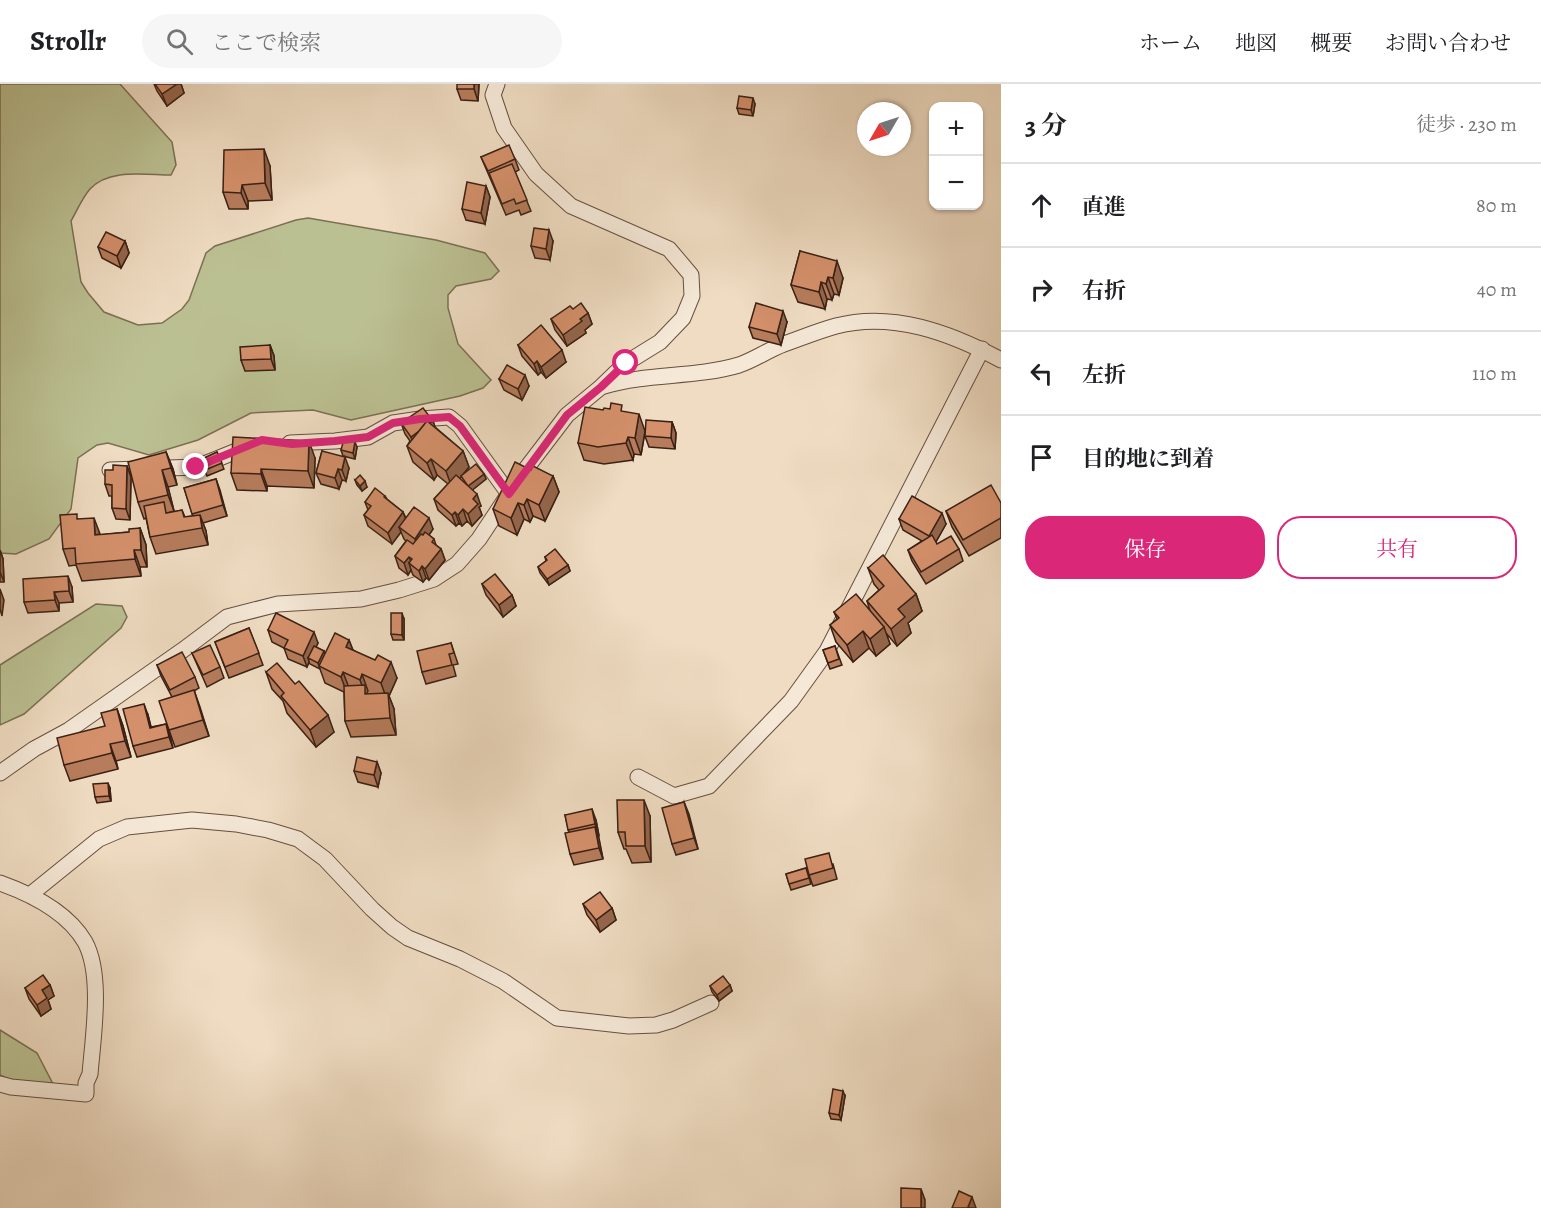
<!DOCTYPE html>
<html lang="ja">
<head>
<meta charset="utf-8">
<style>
  :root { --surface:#fff; --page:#f6f6f6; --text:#202124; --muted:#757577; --line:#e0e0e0; --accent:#db2777 }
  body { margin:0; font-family:Alegreya,"Noto Serif JP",serif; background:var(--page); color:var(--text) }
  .controls { position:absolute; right:18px; top:18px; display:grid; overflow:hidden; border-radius:12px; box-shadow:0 2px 4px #0004 }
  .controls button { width:54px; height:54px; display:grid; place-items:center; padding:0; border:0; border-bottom:2px solid var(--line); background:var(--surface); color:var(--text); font:30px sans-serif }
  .compass { position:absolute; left:857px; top:18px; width:54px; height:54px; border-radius:50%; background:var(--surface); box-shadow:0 2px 4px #0004; rotate:231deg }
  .stop { position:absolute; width:18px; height:18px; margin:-14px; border:4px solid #db2777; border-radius:50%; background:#fff }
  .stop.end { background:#db2777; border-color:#fff; box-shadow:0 2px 6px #0008 }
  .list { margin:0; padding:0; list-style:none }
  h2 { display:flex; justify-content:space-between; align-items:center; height:78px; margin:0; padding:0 24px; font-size:26px }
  h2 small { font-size:20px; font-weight:400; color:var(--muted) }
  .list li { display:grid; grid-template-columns:39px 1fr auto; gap:18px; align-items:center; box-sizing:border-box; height:84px; padding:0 24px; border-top:2px solid var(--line) }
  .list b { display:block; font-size:22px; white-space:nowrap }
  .list em { font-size:20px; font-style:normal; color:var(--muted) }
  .actions { display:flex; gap:12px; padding:18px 24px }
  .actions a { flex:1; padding:14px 0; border:2px solid var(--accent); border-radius:24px; text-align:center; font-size:21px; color:var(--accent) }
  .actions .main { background:var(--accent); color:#fff }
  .icon { flex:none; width:33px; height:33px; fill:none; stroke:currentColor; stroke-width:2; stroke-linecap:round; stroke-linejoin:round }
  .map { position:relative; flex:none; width:1001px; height:1124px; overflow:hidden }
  header { display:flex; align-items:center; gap:36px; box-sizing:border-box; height:84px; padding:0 30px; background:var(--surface); border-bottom:2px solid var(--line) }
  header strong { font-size:28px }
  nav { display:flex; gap:33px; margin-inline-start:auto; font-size:21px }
  .search { width:420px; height:54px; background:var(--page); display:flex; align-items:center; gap:15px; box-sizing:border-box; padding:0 21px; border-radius:33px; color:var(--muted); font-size:22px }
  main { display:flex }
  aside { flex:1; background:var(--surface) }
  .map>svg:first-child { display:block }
  .green { fill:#bbc092; stroke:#7a7053; stroke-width:1.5 }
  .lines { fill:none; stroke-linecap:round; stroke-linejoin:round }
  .street-casing { stroke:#674f40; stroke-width:17 }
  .street { stroke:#f5e8d7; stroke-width:15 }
  .wall { fill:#b67c5c; stroke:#3a2014; stroke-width:1.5 }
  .shaded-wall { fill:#94654b; stroke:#3a2014; stroke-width:1.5 }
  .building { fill:#d4906b; stroke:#3a2014; stroke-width:1.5 }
  .route { stroke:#db2777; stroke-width:8 }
</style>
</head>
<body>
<header>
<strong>Strollr</strong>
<div class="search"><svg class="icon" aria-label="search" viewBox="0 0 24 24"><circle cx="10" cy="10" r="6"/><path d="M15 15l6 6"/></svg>ここで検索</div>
<nav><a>ホーム</a><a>地図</a><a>概要</a><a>お問い合わせ</a></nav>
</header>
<main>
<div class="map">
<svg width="1001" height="1124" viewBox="0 0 1001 1124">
  <rect width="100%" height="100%" fill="#efdcc2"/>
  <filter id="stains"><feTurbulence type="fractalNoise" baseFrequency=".00333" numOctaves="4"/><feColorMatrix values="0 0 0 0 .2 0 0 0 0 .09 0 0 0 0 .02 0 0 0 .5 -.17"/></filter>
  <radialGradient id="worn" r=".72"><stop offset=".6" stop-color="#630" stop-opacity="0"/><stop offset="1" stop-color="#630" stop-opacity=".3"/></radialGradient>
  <g class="green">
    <path d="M0,0H120L172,58L176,81L171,91C146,91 109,84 90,105C82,114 77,127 71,137L81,198L88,209L104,228L138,241L162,239L182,225L189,216L206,169L215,162L296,136L308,134L436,156L485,169L499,187L491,195L456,202L448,211V224L458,260L491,296L483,304L460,312L351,336L313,326L251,329L198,356L149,371L108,359L97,361L78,374L71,425L49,455L16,470L0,469Z"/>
    <path d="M96,520L122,522L127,533L121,544L24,630L0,641V581Z"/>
    <path d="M0,946L37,969L53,1000L31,1006L0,991Z"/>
  </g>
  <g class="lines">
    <defs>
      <g id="street">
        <path d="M604,302C648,289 695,294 739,281C754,276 768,266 784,260C801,254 818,247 836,242C892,227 951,249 1001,276"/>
        <path d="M290,359L335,357L368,353L393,339L420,335L449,333L460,342L509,410"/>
        <path d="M110,386L197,383L249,362"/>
        <path d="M0,689L34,665L69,646L183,566L227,533L278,520L361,515L399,506L434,495L457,480L479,455L522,390L567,331L601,303L626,279L660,258L683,234L692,212L691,191L669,165L571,122L536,90L504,44L493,11L497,0"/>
        <path d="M638,693L674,712L709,702L791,617L827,567L982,265"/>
        <path d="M0,799C31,810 67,827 85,858C103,891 93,953 90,990L86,999V1010L11,1003L0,1000"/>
        <path d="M31,810L99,755L127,743L192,736L236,740L268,746L298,755L325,775L372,825L392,843L408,854L460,875L503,897L557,934L629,942L656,941L673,936L711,919"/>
      </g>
    </defs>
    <use href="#street" class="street-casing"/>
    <use href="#street" class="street"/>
  </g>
  <g class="wall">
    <path d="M154,0H181L184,9L167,22L157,7Z"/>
    <path d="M479,0L478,17L461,16L457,5Z"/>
    <path d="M755,20L753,32L739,30L737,24Z"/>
    <path d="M481,73L515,75L519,86L515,88L531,127L521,131L519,126L506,131Z"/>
    <path d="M270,82L272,116L248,117V125H229L223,108Z"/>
    <path d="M486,102L490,113L485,140L466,136L462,125Z"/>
    <path d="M125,157L129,169L121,184L102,174L98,163Z"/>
    <path d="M553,157L550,176L535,174L531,162Z"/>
    <path d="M800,167L843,194L839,211L834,210L832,216L827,215L825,225L798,218L791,201Z"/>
    <path d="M573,225L588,229L592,240L585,246L586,249L567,262L555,246L551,235Z"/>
    <path d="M787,238L781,261L753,254L749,243Z"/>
    <path d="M270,261L274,272L275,286L245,287L241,276Z"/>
    <path d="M518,261L566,278L546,294L541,288L538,291L522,272Z"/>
    <path d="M499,295L529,302L522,316L504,306Z"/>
    <path d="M603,326L624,328L645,346L672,338L676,349L675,365L649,363L645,352V348L641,371L634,370L633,376L604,380L584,376L578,359Z"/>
    <path d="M433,337L435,343L463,367L469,383L463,391L484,390L486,395L472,406L481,422L479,423L482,431L472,442L467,437L462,442L459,439L456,442L438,426L434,415L448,400L437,391L434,396L413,378L407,362L410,357L405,350L401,339Z"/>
    <path d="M357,363L355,375L343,372L341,366Z"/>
    <path d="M322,367L349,384L346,397L342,396L339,405L321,400L316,389Z"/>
    <path d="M166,368L173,385L177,401L168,403L174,427L168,429L182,426L185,433L193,432L184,404L216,395L227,432L203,439L206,447L208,461L156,470L150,453L146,434L144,435L138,418Z"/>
    <path d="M217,368L224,385L207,392L200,376Z"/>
    <path d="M315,374L314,404L267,402V407L237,406L231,389Z"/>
    <path d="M127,382L131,393L130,436L116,435L112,424V412H109L105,400L113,386Z"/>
    <path d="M531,386L553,392L559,408L545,437L533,432L530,438L524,435L517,451L499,442L493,425Z"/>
    <path d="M355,396L367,403L362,407L357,401Z"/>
    <path d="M385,412L387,415L403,428L406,434L433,445L429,451L434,455L436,461L441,465L445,476L429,496L426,494L423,498L413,491L411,486L408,491L399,484L395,472L406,457L404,455L401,448L392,460L368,442L364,431L368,426L365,418Z"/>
    <path d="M1001,419V454L969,472L952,443L946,427Z"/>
    <path d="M78,435L100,451L129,448L140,444L146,461L147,483H140L141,492L82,497L76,481L69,482L63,465Z"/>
    <path d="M899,435L946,440L936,458L937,460L959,465L963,477L926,500L912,477L908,466L922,457L903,446Z"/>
    <path d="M0,466L3,475L4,498H0Z"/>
    <path d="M545,473L568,481L570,487L549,501L540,489L538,483L546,477Z"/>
    <path d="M868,484L916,510L922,527L908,539L911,549L897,562L886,549L890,560L876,572L869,564L853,578L836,558L830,541L837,535L834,528L870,527L867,517L879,506L874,500Z"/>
    <path d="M482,500L512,511L516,522L503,533L486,511Z"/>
    <path d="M72,503L73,518L59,519V527L28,529L24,518Z"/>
    <path d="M404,535V556H393L391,550Z"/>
    <path d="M249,544L263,581L229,594L215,558Z"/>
    <path d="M268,546L318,559L316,563L324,567L325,570L349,556L353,566L397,594L389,612L394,625L396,651L351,653L345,637L344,608L325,599L320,585L310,580L309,578L307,583L288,575L284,564L272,558Z"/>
    <path d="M451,559L458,580L453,581L456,592L426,600L422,588Z"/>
    <path d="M835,562L842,581L830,585L823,566Z"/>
    <path d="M192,569L220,583L224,594L207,603Z"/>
    <path d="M157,581L195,593L199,604L194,607L209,652L175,663L169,646L172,613L161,592Z"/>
    <path d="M266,588L334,648L316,663L287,629L283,617L272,605Z"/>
    <path d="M117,625L123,642L131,673L116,677L118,685L70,697L64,681L105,642Z"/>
    <path d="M148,631L151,643L166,640L173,664L137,673L133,662Z"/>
    <path d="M377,678L381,689L378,703L358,698L354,687Z"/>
    <path d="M110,704L111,717L97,719L95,713Z"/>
    <path d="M684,718L698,765L676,771L672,760Z"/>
    <path d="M565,731L596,736L599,752H598L603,775L574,781L570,770L569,748Z"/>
    <path d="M650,732L651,778L632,779L626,765H624L618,748Z"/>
    <path d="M833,780L837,795L813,802L809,791Z"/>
    <path d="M806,784L811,800L791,806L786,790Z"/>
    <path d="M583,820L612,824L616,836L600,848L587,831Z"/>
    <path d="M50,901L54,912L48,916L51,925L41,932L29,915L25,904Z"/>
    <path d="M730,901L732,907L719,917L712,908L710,902Z"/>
    <path d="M845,1012L841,1036L831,1035L829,1029Z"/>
  </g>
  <g class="shaded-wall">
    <path d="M177,0H181L184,9L167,22L162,10Z"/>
    <path d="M474,0H479L478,17L474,5Z"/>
    <path d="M753,14L755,20L753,32L751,26Z"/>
    <path d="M264,65L270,82L272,116L265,99Z"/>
    <path d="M242,101L248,117V125L241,109Z"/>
    <path d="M486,102L490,113L485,140L481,129Z"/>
    <path d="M549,146L553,157L550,176L546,165Z"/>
    <path d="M125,157L129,169L121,184L117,172Z"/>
    <path d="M837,177L843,194L839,211L833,194Z"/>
    <path d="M828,193L834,210L832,216L826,200Z"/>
    <path d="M821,198L827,215L825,225L819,208Z"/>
    <path d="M783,227L787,238L781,261L777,250Z"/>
    <path d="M588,229L592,240L585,246L586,249L567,262L563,251L580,235Z"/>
    <path d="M270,261L274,272L275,286L271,275Z"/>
    <path d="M562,266L566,278L546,294L541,283Z"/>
    <path d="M537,277L541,288L538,291L534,280Z"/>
    <path d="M525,291L529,302L522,316L518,305Z"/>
    <path d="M639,330L645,347L641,371L635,354Z"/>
    <path d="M433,337L437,349L415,364L411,353Z"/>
    <path d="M672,338L676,349L675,365L671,354Z"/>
    <path d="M628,353L634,370L633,376L626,359Z"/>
    <path d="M309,357L315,374L314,404L308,387Z"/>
    <path d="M355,358L357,363L355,375L353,369Z"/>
    <path d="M463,367L469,383L452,404L446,387Z"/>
    <path d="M166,368L173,385L177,401L171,384Z"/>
    <path d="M345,373L349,384L346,397L342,386Z"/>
    <path d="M431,375L437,391L434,396L427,379Z"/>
    <path d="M127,382L131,393L130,436L126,425Z"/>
    <path d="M261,385L267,402V407L261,390Z"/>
    <path d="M338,385L342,396L339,405L335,394Z"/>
    <path d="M162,386L168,403L174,427L168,411Z"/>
    <path d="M484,390L486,395L470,408L468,402Z"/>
    <path d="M553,392L559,408L545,437L539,421Z"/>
    <path d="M216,395L220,406L227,432L223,421Z"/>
    <path d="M365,397L367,403L362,407L360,402Z"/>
    <path d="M477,410L481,422L479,423L482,431L472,442L468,430L473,415Z"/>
    <path d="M527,415L533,432L530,438L524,421Z"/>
    <path d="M518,419L524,435L517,451L511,434Z"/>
    <path d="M463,425L467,437L462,442L458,431Z"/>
    <path d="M403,428L407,439L399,443L401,448L392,460L388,449Z"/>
    <path d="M455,428L459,439L456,442L452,431Z"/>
    <path d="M942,429L946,440L933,463L929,452Z"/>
    <path d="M200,431L206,447L208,461L202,444Z"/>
    <path d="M94,434L100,450L95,451Z"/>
    <path d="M429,434L433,445L419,466L415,455Z"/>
    <path d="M140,444L146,461L147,483L141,466Z"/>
    <path d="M441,465L445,476L429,496L425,485Z"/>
    <path d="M0,466L3,475L4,498L0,488Z"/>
    <path d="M134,466L140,483L141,492L135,475Z"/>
    <path d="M409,473L413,482L409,479L411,486L408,491L404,479Z"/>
    <path d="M568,481L570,487L549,501L547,495Z"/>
    <path d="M422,482L426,494L423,498L419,487Z"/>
    <path d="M68,492L72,503L73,518L69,507Z"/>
    <path d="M0,505L4,516L2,532L0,525Z"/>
    <path d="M54,508L59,519V527L55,516Z"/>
    <path d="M916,510L922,527L908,539L911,549L897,562L891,545L898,525Z"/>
    <path d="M512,511L516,522L503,533L499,521Z"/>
    <path d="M402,529L404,535V556L402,551Z"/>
    <path d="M884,543L890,560L876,572L870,555Z"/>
    <path d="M863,547L869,564L853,578L847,561Z"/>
    <path d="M314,548L318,559L310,575L308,574L309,578L307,583L303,572Z"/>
    <path d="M349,556L355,572L346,563Z"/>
    <path d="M324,567L326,572L319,582L320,585L318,579Z"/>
    <path d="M391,578L397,594L389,612L394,625L396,651L390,634L387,616L381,599Z"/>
    <path d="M343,588L349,604L347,609L341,593Z"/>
    <path d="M362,590L368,607L367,609L371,618V627L360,596Z"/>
    <path d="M194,606L200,623L209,652L203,636Z"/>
    <path d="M144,620L148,631L154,655L150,644Z"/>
    <path d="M117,625L123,642L131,673L125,657Z"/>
    <path d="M328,631L334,648L316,663L310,646Z"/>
    <path d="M166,640L170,651L173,664L169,653Z"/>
    <path d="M110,660L116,677L118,685L112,669Z"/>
    <path d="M377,678L381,689L378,703L374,691Z"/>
    <path d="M108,699L110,704L111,717L109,712Z"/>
    <path d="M644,716L650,732L651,778L645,762Z"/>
    <path d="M684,718L689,730L698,765L694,754Z"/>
    <path d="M592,725L596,736L599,752L595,740Z"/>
    <path d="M595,743L599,754L603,775L599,764Z"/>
    <path d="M612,824L616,836L600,848L596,836Z"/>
    <path d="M50,901L54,912L48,916L51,925L41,932L37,921L42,906Z"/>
    <path d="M730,901L732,907L719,917L717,911Z"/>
    <path d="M843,1007L845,1012L841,1036L839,1031Z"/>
    <path d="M921,1105L925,1116V1124H921Z"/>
    <path d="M972,1113L976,1124H968V1123Z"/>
  </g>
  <g class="building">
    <path d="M155,0H177L162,10Z"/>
    <rect x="457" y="0" width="17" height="5"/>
    <path d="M739,12L753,14L751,26L737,24Z"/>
    <path d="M509,61L515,75L488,87L481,73Z"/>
    <path d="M264,65L265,99L242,101L241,109L223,108L224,66Z"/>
    <path d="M512,80L527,116L516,120L514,115L502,120L489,89Z"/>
    <path d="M467,98L486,102L481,129L462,125Z"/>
    <path d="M534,144L549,146L546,165L531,162Z"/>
    <path d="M106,148L125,157L117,172L98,163Z"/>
    <path d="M800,167L837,177L833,194L828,193L826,200L821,198L819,208L791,201Z"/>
    <path d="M581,219L588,229L580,235L582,237L563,251L551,235L570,222L573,225Z"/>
    <path d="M756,219L783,227L777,250L749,243Z"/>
    <path d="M541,241L562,266L541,283L537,277L534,280L518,261Z"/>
    <path d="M270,261L271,275L241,276L240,263Z"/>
    <path d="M507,281L525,291L518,305L499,295Z"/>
    <path d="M611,319L622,321L621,327L639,330L635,354L628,353L626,359L598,363L578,359L585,323L603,326L604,324L610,325Z"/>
    <path d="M423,324L433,337L430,339L427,337L419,347L411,353L401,339Z"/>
    <path d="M646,336L672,338L671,354L645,352Z"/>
    <path d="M427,337L463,367L446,387L431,375L427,379L407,362Z"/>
    <path d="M233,353L309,357L308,387L261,385V390L231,389Z"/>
    <path d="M344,355L355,358L353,369L341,366Z"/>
    <path d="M322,367L345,373L342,386L338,385L335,394L316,389Z"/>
    <path d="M166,368L171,384L162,386L168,411L138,418L128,378Z"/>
    <path d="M217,368L222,379L205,386L200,376Z"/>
    <path d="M515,378L531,386L533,382L553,392L539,421L527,415L524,421L518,419L511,434L493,425Z"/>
    <path d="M476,380L484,390L468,402L461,392Z"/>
    <path d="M113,381L127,382L126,425L112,424V401L105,400V386H113Z"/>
    <path d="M360,391L365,397L360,402L355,396Z"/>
    <path d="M456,391L477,410L473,415L478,420L468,430L463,425L458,431L455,428L452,431L434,415Z"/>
    <path d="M216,395L223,421L192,430L184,404Z"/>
    <path d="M991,401L1001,419V434L963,456L946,427Z"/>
    <path d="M375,404L385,412L384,413L403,428L388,449L364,431L371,422L365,418Z"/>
    <path d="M912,412L942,429L929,452L899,435Z"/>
    <path d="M164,418L166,429L182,426L184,433L200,431L202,444L150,453L144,422Z"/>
    <path d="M414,423L429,434L415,455L399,443Z"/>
    <path d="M77,430V435L94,434L95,451L129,448V445L140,444L141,466H134L135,475L76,480L75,464L63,465L60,431Z"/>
    <path d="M425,448L434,455L432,458L441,465L425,485L422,482L419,487L409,479L412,475L409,473L404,479L395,472L407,456L413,460L421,450L423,451Z"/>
    <path d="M932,451L937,460L951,452L959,465L921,488L908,466Z"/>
    <path d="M555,465L568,481L547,495L538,483L547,476L545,473Z"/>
    <path d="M883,471L916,510L898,525L905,533L891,545L867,517L884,502L868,484Z"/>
    <path d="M495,490L512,511L499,521L482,500Z"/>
    <path d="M68,492L69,507L54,508L55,516L24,518L23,495Z"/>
    <path d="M856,510L884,543L870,555L863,547L847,561L830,541L839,534L834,528Z"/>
    <path d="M276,529L314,548L303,572L284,564L288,556L268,546Z"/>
    <path d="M391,529H402V551L391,550Z"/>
    <path d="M249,544L259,569L225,583L215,558Z"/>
    <path d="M335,549L349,556L346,563L375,576L378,571L391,578L381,599L362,590L360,596L343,588L341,593L319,582Z"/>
    <path d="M451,559L454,569L449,570L452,581L422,588L417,567Z"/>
    <path d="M210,561L220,583L203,591L192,569Z"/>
    <path d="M314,562L324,567L318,579L308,574Z"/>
    <path d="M835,562L839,575L828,579L823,566Z"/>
    <path d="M182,568L195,593L170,606L157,581Z"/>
    <path d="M277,579L295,600L299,597L328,631L310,646L281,612L284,609L266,588Z"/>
    <path d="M365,601V610L388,609L390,634L345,637L344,602Z"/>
    <path d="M194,606L203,636L169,646L159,617Z"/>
    <path d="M144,620L150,644L166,640L169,653L133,662L123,625Z"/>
    <path d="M117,625L125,657L110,660L112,669L64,681L57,654L105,642L101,629Z"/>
    <path d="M357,673L377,678L374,691L354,687Z"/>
    <path d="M108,699L109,712L95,713L93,700Z"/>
    <path d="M617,716H644L645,762H626L625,748H618Z"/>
    <path d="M684,718L694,754L672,760L662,724Z"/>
    <path d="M592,725L595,740L568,746L565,731Z"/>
    <path d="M595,743L599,764L570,770L565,749Z"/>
    <path d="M829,769L833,784L809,791L805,775Z"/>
    <path d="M806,784L809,794L789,800L786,790Z"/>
    <path d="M600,808L612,824L596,836L583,820Z"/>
    <path d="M43,891L50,901L42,906L47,914L37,921L25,904Z"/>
    <path d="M723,892L730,901L717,911L710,902Z"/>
    <path d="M833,1005L843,1007L839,1031L829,1029Z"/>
    <path d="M901,1104L921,1105V1124H901Z"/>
    <path d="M959,1107L972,1113L968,1123L970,1124H952Z"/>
  </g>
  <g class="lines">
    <path class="route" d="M196,383L262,356L292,360L335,357L368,353L393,339L420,335L449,333L460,342L509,410L567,331L601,303L626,279"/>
  </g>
  <rect width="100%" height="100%" filter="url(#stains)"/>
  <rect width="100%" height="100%" fill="url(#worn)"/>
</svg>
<div class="controls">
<button>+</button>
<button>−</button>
</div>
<svg class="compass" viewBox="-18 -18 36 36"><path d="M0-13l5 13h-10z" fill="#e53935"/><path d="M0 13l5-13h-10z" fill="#757577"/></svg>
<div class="stop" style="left:626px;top:279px"></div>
<div class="stop end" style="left:196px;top:383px"></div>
</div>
<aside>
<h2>3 分<small>徒歩 · 230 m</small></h2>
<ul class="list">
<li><svg class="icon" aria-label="ahead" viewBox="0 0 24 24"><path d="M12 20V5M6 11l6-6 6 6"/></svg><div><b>直進</b></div><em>80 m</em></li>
<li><svg class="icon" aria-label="right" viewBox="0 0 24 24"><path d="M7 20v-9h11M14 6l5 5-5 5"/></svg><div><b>右折</b></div><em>40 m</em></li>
<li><svg class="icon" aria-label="left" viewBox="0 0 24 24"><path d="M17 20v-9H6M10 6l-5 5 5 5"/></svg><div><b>左折</b></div><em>110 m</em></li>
<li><svg class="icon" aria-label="arrive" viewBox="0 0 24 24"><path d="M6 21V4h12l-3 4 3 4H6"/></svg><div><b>目的地に到着</b></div></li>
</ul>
<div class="actions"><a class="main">保存</a><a>共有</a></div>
</aside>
</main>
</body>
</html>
